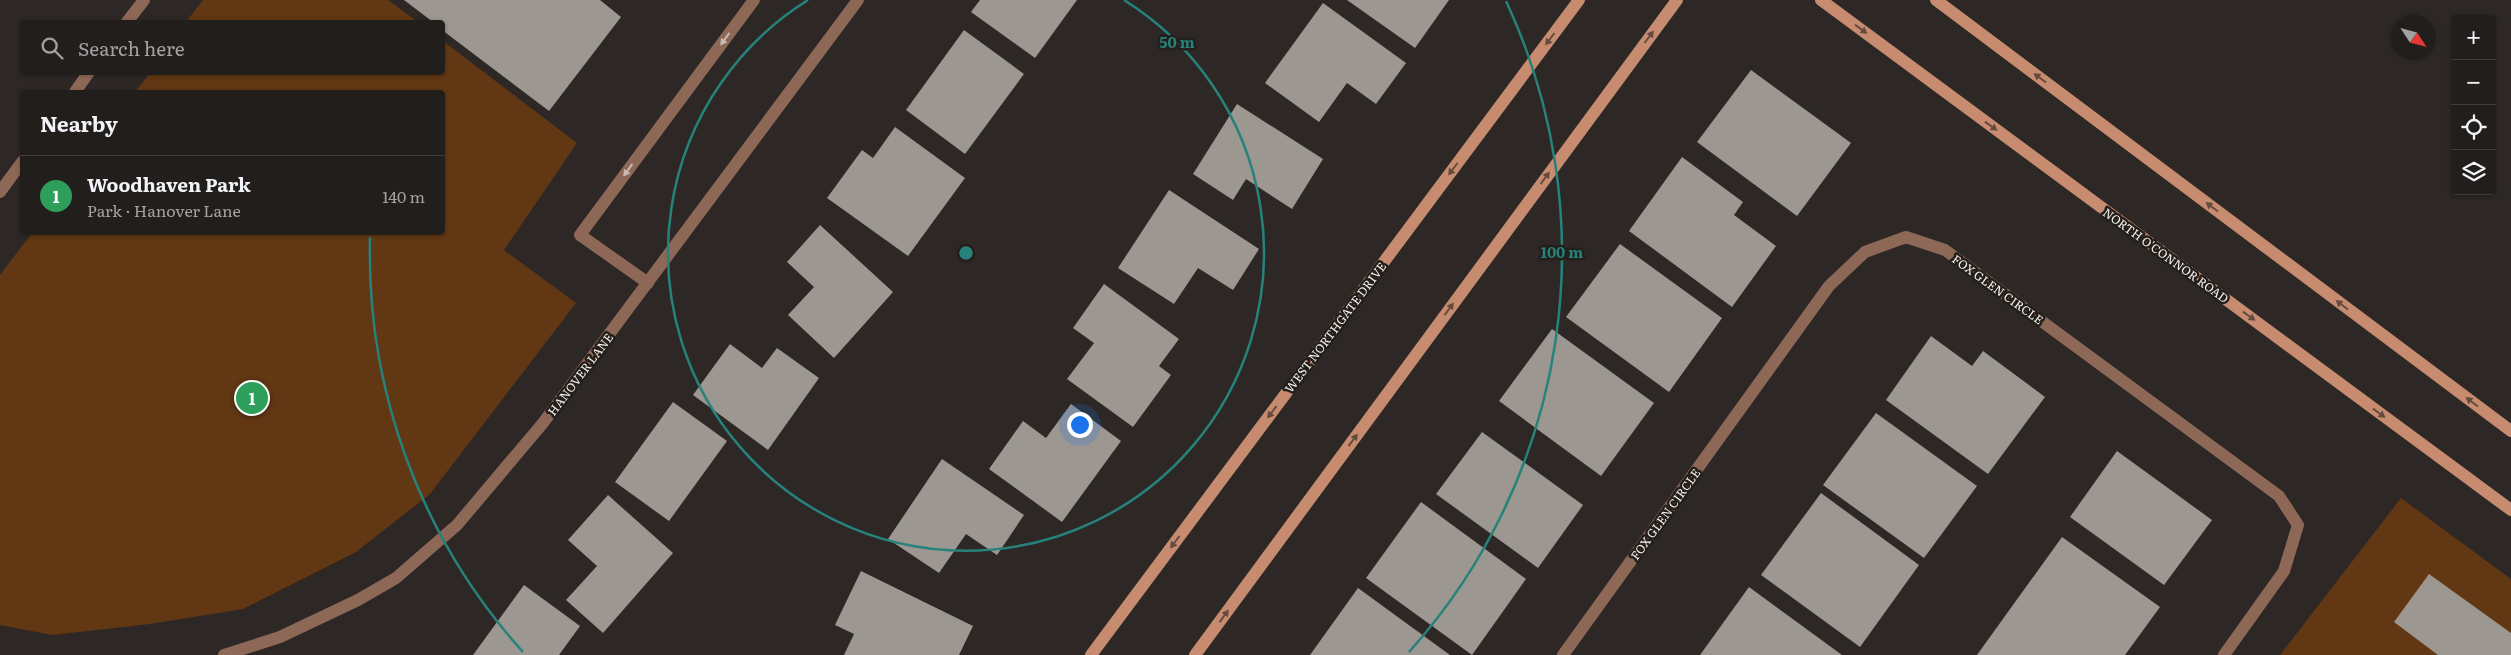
<!DOCTYPE html>
<html lang="en">
<head>
<meta charset="utf-8">
<style>
  :root { --surface:#221e1c; --page:#2e2b29; --text:#f1f3f6; --muted:#a2a2a3; --line:#3f3c3b; --accent:#db2777 }
  body { margin:0; font-family:Literata,serif; background:var(--page); color:var(--text) }
  .controls { position:absolute; right:15px; top:15px; display:grid; overflow:hidden; border-radius:5px; box-shadow:0 1px 4px #0004 }
  .controls button { width:45px; height:45px; display:grid; place-items:center; padding:0; border:0; border-bottom:1px solid var(--line); background:var(--surface); color:var(--text); font:25px sans-serif }
  .compass { position:absolute; left:2391px; top:15px; width:45px; height:45px; border-radius:50%; background:var(--surface); box-shadow:0 1px 4px #0004; rotate:126deg }
  .you { position:absolute; left:1079px; top:424px; width:18px; height:18px; margin:-12px; border:4px solid #fff; border-radius:50%; background:#1a73e8; box-shadow:0 0 0 8px #1a73e833 }
  .badge { display:grid; place-items:center; width:32px; height:32px; border-radius:50%; background:var(--accent); color:#fff; font-size:16px; font-weight:700 }
  .pin { position:absolute; translate:-50% -50%; border:2px solid #fff; box-shadow:0 1px 5px #0006 }
  .list { margin:0; padding:0; list-style:none }
  h2 { display:flex; justify-content:space-between; align-items:center; height:65px; margin:0; padding:0 20px; font-size:21px }
  h2 small { font-size:16px; font-weight:400; color:var(--muted) }
  .list li { display:grid; grid-template-columns:32px 1fr auto; gap:15px; align-items:center; box-sizing:border-box; height:80px; padding:0 20px; border-top:1px solid var(--line) }
  .list b { display:block; font-size:19px; white-space:nowrap }
  .list p { margin:0; font-size:16px; white-space:nowrap; color:var(--muted) }
  .list em { font-size:16px; font-style:normal; color:var(--muted) }
  .icon { flex:none; width:28px; height:28px; fill:none; stroke:currentColor; stroke-width:2; stroke-linecap:round; stroke-linejoin:round }
  .map { position:relative; flex:none; width:2511px; height:655px; overflow:hidden }
  .search { position:absolute; background:var(--surface); box-shadow:0 1px 4px #0004; left:20px; top:20px; width:425px; height:55px; display:flex; align-items:center; gap:12px; box-sizing:border-box; padding:0 18px; border-radius:5px; color:var(--muted); font-size:19px }
  .panel { position:absolute; background:var(--surface); box-shadow:0 1px 4px #0004; left:20px; top:90px; width:425px; height:145px; border-radius:5px }
  .map>svg:first-child { display:block }
  .green { fill:#623713 }
  .building { fill:#9d9792 }
  .lines { fill:none; stroke-linecap:round; stroke-linejoin:round }
  .service { stroke:#8e6857; stroke-width:12 }
  .minor { stroke:#8e6857; stroke-width:12 }
  .secondary { stroke:#c78b70; stroke-width:12 }
  .oneway { fill:#654a3d }
  .oneway2 { fill:#cbbab2 }
  .ring { fill:none; stroke:#26827b; stroke-width:2.5 }
  .labels { text-anchor:middle; dominant-baseline:central; stroke-width:5; stroke-linejoin:round; paint-order:stroke }
  .street-label { font-size:12px; fill:#f4f1ee; stroke:#241f1b }
  .centre { fill:#26827b; stroke:#241f1b; stroke-width:2.5 }
  .ring-label { font-size:15px; text-anchor:middle; font-weight:bold; fill:#26827b; stroke:#241f1b; stroke-width:5; stroke-linejoin:round; paint-order:stroke }
</style>
</head>
<body>
<div class="map">
<svg width="2511" height="655" viewBox="0 0 2511 655">
  <rect width="100%" height="100%" fill="#2d2825"/>
  <g class="green">
    <path d="M203,0H388L418,22H186Z"/>
    <path d="M443,41L577,143L504,250L576,303L430,494L356,552L243,609L150,624L52,635L0,625V275L32,233L442,232V92H135L150,73L442,72Z"/>
    <path d="M2401,498L2511,579V655H2280Z"/>
  </g>
  <g class="building">
    <path d="M404,0H600L621,17L549,111L442,30V22H433Z"/>
    <path d="M980,0H1077L1035,58L971,12Z"/>
    <path d="M1347,0H1449L1415,48Z"/>
    <path d="M1323,3L1406,63L1376,104L1347,83L1319,122L1265,83Z"/>
    <path d="M964,30L1024,74L965,154L906,110Z"/>
    <path d="M1751,70L1851,143L1797,216L1697,142Z"/>
    <path d="M1237,104L1323,159L1292,209L1246,179L1233,200L1193,174Z"/>
    <path d="M895,127L965,178L908,256L827,198L862,150L873,158Z"/>
    <path d="M1682,157L1743,202L1734,215L1776,246L1732,307L1629,231Z"/>
    <path d="M1169,190L1259,249L1233,290L1198,268L1174,304L1118,268Z"/>
    <path d="M820,225L893,292L834,358L788,315L814,287L787,262Z"/>
    <path d="M1620,244L1722,318L1669,392L1566,317Z"/>
    <path d="M1104,284L1179,339L1159,366L1171,375L1133,427L1067,379L1094,343L1073,328Z"/>
    <path d="M1552,329L1654,403L1601,476L1499,401Z"/>
    <path d="M1931,336L1972,366L1983,351L2045,397L1988,474L1886,400Z"/>
    <path d="M730,344L762,368L777,348L819,378L768,450L693,395Z"/>
    <path d="M673,402L727,441L669,521L615,482Z"/>
    <path d="M1071,404L1121,441L1062,522L989,469L1023,421L1046,438Z"/>
    <path d="M1876,413L1977,486L1924,558L1823,485Z"/>
    <path d="M1482,432L1583,505L1538,568L1436,494Z"/>
    <path d="M2117,451L2212,520L2164,585L2070,517Z"/>
    <path d="M942,459L1024,515L997,555L966,534L939,573L888,539Z"/>
    <path d="M1821,493L1919,565L1860,647L1761,575Z"/>
    <path d="M608,495L673,553L603,633L566,600L597,566L568,540Z"/>
    <path d="M1421,502L1526,579L1472,655L1366,578Z"/>
    <path d="M2062,537L2160,607L2125,655H1977Z"/>
    <path d="M861,571L973,626L959,655H844L854,634L835,625Z"/>
    <path d="M2429,574L2511,633V655H2438L2394,622Z"/>
    <path d="M524,585L580,626L559,655H473Z"/>
    <path d="M1749,587L1842,655H1700Z"/>
    <path d="M1358,588L1450,655H1310Z"/>
  </g>
  <g class="lines">
    <path class="service" d="M648,283L580,235L754,0"/>
    <g class="minor">
      <path d="M127,22L144,0"/>
      <path d="M75,92L89,72"/>
      <path d="M0,192L22,162"/>
      <path d="M224,655L280,637L358,600L396,578L457,525L543,423L858,0"/>
      <path d="M1563,655L1829,286L1865,252L1906,237L1945,250L2279,496L2298,525L2284,571L2224,655"/>
    </g>
    <g class="secondary">
      <path d="M1821,0L2511,510"/>
      <path d="M1936,0L2511,431"/>
      <path d="M1091,655L1579,0"/>
      <path d="M1195,655L1677,0"/>
    </g>
  </g>
  <defs><path id="oneway-solid" d="M-6-.8H1V-3.2L6.5 0L1 3.2V.8H-6Z" transform="scale(1.25)"/></defs>
  <g class="oneway">
    <use href="#oneway-solid" transform="translate(1861 29) rotate(36)"/>
    <use href="#oneway-solid" transform="translate(1649 37) rotate(-53)"/>
    <use href="#oneway-solid" transform="translate(1550 39) rotate(127)"/>
    <use href="#oneway-solid" transform="translate(2040 78) rotate(-143)"/>
    <use href="#oneway-solid" transform="translate(1991 126) rotate(36)"/>
    <use href="#oneway-solid" transform="translate(1453 169) rotate(127)"/>
    <use href="#oneway-solid" transform="translate(1545 178) rotate(-54)"/>
    <use href="#oneway-solid" transform="translate(2212 207) rotate(-143)"/>
    <use href="#oneway-solid" transform="translate(2342 305) rotate(-143)"/>
    <use href="#oneway-solid" transform="translate(1449 309) rotate(-54)"/>
    <use href="#oneway-solid" transform="translate(2249 316) rotate(36)"/>
    <use href="#oneway-solid" transform="translate(2472 402) rotate(-143)"/>
    <use href="#oneway-solid" transform="translate(1272 412) rotate(127)"/>
    <use href="#oneway-solid" transform="translate(2379 413) rotate(36)"/>
    <use href="#oneway-solid" transform="translate(1353 440) rotate(-54)"/>
    <use href="#oneway-solid" transform="translate(1175 542) rotate(127)"/>
    <use href="#oneway-solid" transform="translate(1224 616) rotate(-54)"/>
  </g>
  <g class="oneway2">
    <use href="#oneway-solid" transform="translate(725 39) rotate(126)"/>
    <use href="#oneway-solid" transform="translate(628 170) rotate(126)"/>
  </g>
  <g class="ring">
    <path d="M1124 0A298 298 0 1 1 808 0"/>
    <path d="M523 652A596 596 0 0 1 370 237M1506 1A596 596 0 0 1 1409 652"/>
  </g>
  <g class="labels">
    <g class="street-label">
      <text transform="translate(2166 255) rotate(36)">NORTH O'CONNOR ROAD</text>
      <text transform="translate(1998 289) rotate(36)">FOX GLEN CIRCLE</text>
      <text transform="translate(1335 327) rotate(-53)">WEST NORTHGATE DRIVE</text>
      <text transform="translate(580 374) rotate(-53)">HANOVER LANE</text>
      <text transform="translate(1665 514) rotate(-54)">FOX GLEN CIRCLE</text>
    </g>
  </g>
  <circle cx="966" cy="253" r="8" class="centre"/>
  <g class="ring-label">
    <text x="1177" y="48">50 m</text>
    <text x="1562" y="258">100 m</text>
  </g>
</svg>
<div class="controls">
<button>+</button>
<button>−</button>
<button><svg class="icon" aria-label="locate" viewBox="0 0 24 24"><circle cx="12" cy="12" r="6"/><path d="M12 2v4M12 18v4M2 12h4M18 12h4"/></svg></button>
<button><svg class="icon" aria-label="layers" viewBox="0 0 24 24"><path d="M12 4l9 5-9 5-9-5zM3 14l9 5 9-5"/></svg></button>
</div>
<svg class="compass" viewBox="-18 -18 36 36"><path d="M0-13l5 13h-10z" fill="#e53935"/><path d="M0 13l5-13h-10z" fill="#a2a2a3"/></svg>
<div class="you"></div>
<div class="pin badge" style="left:252px;top:398px;background:#2e9e5b">1</div>
<div class="search"><svg class="icon" aria-label="search" viewBox="0 0 24 24"><circle cx="10" cy="10" r="6"/><path d="M15 15l6 6"/></svg>Search here</div>
<section class="panel">
<h2>Nearby<small></small></h2>
<ul class="list">
<li><span class="badge" style="background:#2e9e5b">1</span><div><b>Woodhaven Park</b><p>Park · Hanover Lane</p></div><em>140 m</em></li>
</ul>
</section>
</div>
</body>
</html>
